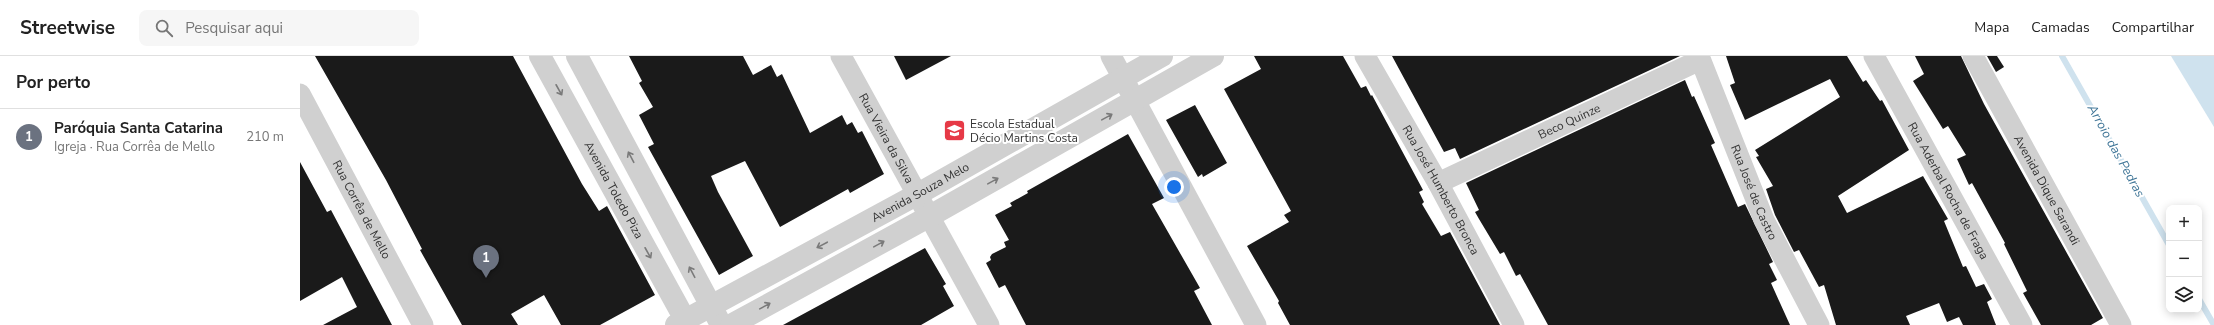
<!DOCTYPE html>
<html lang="pt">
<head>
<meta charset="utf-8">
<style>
  :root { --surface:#fff; --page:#f6f6f6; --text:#222; --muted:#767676; --line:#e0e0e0; --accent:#e63946 }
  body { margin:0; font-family:"Nunito Sans",sans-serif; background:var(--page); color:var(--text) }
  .controls { position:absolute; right:12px; bottom:12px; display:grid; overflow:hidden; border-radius:8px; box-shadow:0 2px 10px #0003 }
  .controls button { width:36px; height:36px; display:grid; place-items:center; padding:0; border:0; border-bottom:1px solid var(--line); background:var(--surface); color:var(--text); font:20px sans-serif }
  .you { position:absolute; left:874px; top:131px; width:14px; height:14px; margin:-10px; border:3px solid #fff; border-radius:50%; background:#1a73e8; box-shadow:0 0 0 6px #1a73e833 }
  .badge { display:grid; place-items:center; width:26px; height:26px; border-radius:50%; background:var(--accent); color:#fff; font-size:13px; font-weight:700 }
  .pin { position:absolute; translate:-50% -33px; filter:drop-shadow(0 1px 2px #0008) }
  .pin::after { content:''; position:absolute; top:21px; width:14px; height:12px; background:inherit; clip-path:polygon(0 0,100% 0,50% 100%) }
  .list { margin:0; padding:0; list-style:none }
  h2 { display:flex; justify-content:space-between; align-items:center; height:52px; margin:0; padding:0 16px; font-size:17px }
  h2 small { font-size:13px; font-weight:400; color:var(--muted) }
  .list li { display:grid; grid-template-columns:26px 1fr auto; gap:12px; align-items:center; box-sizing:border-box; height:56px; padding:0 16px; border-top:1px solid var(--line) }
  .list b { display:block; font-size:15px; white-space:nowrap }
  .list p { margin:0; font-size:13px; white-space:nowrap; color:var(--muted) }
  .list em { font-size:13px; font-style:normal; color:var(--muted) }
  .icon { flex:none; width:22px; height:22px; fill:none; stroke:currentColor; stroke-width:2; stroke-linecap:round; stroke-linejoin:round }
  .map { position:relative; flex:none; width:1914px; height:269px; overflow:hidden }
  header { display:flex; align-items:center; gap:24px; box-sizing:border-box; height:56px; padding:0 20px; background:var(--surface); border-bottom:1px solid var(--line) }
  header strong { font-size:19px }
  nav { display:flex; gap:22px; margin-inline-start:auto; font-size:14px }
  .search { width:280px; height:36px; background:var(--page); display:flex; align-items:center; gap:10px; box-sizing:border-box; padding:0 14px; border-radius:8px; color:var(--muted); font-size:15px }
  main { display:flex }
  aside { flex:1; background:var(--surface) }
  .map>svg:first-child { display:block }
  .water { fill:#cfe2ee }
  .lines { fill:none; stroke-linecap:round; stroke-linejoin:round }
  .stream { stroke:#cfe2ee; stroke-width:6 }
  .building { fill:#1a1a1a }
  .minor { stroke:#d0d0d0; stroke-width:21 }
  .tertiary { stroke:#d0d0d0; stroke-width:22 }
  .oneway { stroke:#7a7a7a }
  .labels { text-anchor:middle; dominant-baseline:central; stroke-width:4; stroke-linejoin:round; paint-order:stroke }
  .street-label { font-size:12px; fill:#333; stroke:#fff }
  .poi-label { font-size:12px; fill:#333; stroke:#fff; text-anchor:start }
  .water-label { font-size:13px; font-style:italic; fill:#3f7597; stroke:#fff }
</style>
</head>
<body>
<header>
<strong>Streetwise</strong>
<div class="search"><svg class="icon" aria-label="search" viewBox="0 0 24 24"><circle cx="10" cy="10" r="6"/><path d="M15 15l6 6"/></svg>Pesquisar aqui</div>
<nav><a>Mapa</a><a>Camadas</a><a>Compartilhar</a></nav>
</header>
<main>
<aside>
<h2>Por perto<small></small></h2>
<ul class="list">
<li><span class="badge" style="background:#6b7280">1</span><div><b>Paróquia Santa Catarina</b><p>Igreja · Rua Corrêa de Mello</p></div><em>210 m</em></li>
</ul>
</aside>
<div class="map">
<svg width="1914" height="269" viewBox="0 0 1914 269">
  <rect width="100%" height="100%" fill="#fff"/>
  <path class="water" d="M1871,0H1914V71Z"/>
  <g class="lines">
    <g class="stream">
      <path d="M1762,0L1869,189"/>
      <path d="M1899,243L1914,269"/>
    </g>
  </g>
  <g class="building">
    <path d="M15,0H213L282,128L299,155L307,150L355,239L300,269H261L244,239L211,258L218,269H162L120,194L122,193L86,124Z"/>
    <path d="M329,0H443L453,19L471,9L477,21L482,18L510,77L542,59L547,69L552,66L558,77L562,75L584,118L550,137L548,133L480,171L445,105L411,120L418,136L453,200L419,219L348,91L354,88L339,59L353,51L339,27L342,25Z"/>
    <path d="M594,0H651L606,24Z"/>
    <path d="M954,0H1043L1061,32L1066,30L1071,40L1072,39L1123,134L1119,136L1124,146L1122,148L1141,180L1150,176L1200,269H990L978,247L979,245L947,190L989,166L984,159L991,155L924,33L961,13Z"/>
    <path d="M1092,0H1380L1160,103L1155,92L1144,96Z"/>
    <path d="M1426,0H1547L1563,26L1566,24L1580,45L1582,44L1609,94L1538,140L1547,157L1623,120L1648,163L1644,165L1663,211L1666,210L1676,231L1684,228L1692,243L1687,246L1696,269H1663L1659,261L1647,266L1639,247L1606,260L1610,269H1536L1524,229L1519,231L1499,194L1494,196L1475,159L1466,133L1473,130L1456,101L1459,100L1455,94L1540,41L1530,23L1445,64L1430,29L1435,27Z"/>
    <path d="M1615,0H1661L1684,48L1803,262L1791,269H1741L1723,237L1727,235L1704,188L1705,187L1672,127L1669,129L1657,103L1666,99L1648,70L1643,73L1613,25L1624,18Z"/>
    <path d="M1687,0H1697L1704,11L1696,16Z"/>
    <path d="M1385,24L1392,41L1394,40L1415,87L1411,89L1438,151L1445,148L1473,206L1469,208L1477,224L1471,227L1490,269H1248L1220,218L1216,220L1204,196L1200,198L1179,163L1175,156L1179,154L1166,127Z"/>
    <path d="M895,49L927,107L903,121L902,118L898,121L866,64Z"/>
    <path d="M828,78L864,142L852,148L900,232L894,235L912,269H726L705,229L699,232L686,207L691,204L690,201L692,198L706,191L704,186L709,184L695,159L712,150L710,147L728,137L727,135Z"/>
    <path d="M0,106L27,156L31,154L92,269H23L57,251L42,221L0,245Z"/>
    <path d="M625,192L646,228L643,230L654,250L621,269H483Z"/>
  </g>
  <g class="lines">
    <g class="minor">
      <path id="s1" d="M541,0L689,269"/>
      <path d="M811,0L956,269"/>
      <path id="s2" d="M1065,0L1138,127L1214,269"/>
      <path id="s3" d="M1399,0L1464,164L1519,269"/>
      <path id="s4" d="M1574,0L1722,269"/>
      <path id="s5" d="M1673,0L1821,269"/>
      <path id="s6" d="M0,38L123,269"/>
      <path id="s7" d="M1138,127L1400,4"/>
    </g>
    <g class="tertiary">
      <path id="s8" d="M240,0L388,269"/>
      <path d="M277,0L418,263"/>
      <path id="s9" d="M376,269L618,138L862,0"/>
      <path d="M431,269L630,160L913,0"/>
    </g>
  </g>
  <defs><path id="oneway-shaft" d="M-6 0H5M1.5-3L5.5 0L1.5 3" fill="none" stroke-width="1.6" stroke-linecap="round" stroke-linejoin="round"/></defs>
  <g class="oneway">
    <use href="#oneway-shaft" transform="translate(259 34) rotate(61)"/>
    <use href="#oneway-shaft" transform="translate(807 61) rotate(-29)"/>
    <use href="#oneway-shaft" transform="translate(331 101) rotate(-118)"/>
    <use href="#oneway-shaft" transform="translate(693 125) rotate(-29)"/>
    <use href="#oneway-shaft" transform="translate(579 188) rotate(-29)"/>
    <use href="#oneway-shaft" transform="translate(522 189) rotate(152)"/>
    <use href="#oneway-shaft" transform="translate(348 197) rotate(61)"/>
    <use href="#oneway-shaft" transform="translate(392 216) rotate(-118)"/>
    <use href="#oneway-shaft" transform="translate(465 250) rotate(-29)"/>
  </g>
  <defs>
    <symbol id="school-square" viewBox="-11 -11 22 22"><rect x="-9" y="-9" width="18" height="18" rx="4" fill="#e63946" stroke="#fff"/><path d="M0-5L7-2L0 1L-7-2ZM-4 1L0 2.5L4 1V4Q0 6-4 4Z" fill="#fff"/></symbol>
  </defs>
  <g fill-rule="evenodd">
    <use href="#school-square" x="642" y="62" width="25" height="25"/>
  </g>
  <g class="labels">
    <g class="street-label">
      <text stroke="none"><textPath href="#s7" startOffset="145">Beco Quinze</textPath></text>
      <text stroke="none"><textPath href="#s1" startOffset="94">Rua Vieira da Silva</textPath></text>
      <text stroke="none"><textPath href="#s2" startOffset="154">Rua José Humberto Bronca</textPath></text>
      <text stroke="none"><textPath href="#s4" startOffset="154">Rua Aderbal Rocha de Fraga</textPath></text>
      <text stroke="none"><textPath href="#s5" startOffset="153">Avenida Dique Sarandi</textPath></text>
      <text stroke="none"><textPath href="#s8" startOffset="153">Avenida Toledo Piza</textPath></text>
      <text stroke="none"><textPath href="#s9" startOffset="278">Avenida Souza Melo</textPath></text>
      <text stroke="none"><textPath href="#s3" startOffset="147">Rua José de Castro</textPath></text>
      <text stroke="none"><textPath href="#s6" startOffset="131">Rua Corrêa de Mello</textPath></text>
    </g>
    <g class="poi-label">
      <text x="670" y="68">Escola Estadual<tspan x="670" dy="14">Décio Martins Costa</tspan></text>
    </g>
    <g class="water-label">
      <text transform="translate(1816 95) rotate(61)">Arroio das Pedras</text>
    </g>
  </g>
</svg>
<div class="controls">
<button>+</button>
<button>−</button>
<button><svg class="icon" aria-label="layers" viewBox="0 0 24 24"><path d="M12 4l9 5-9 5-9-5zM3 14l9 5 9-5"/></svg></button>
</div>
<div class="you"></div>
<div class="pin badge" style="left:186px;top:222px;background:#6b7280">1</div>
</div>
</main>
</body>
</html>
